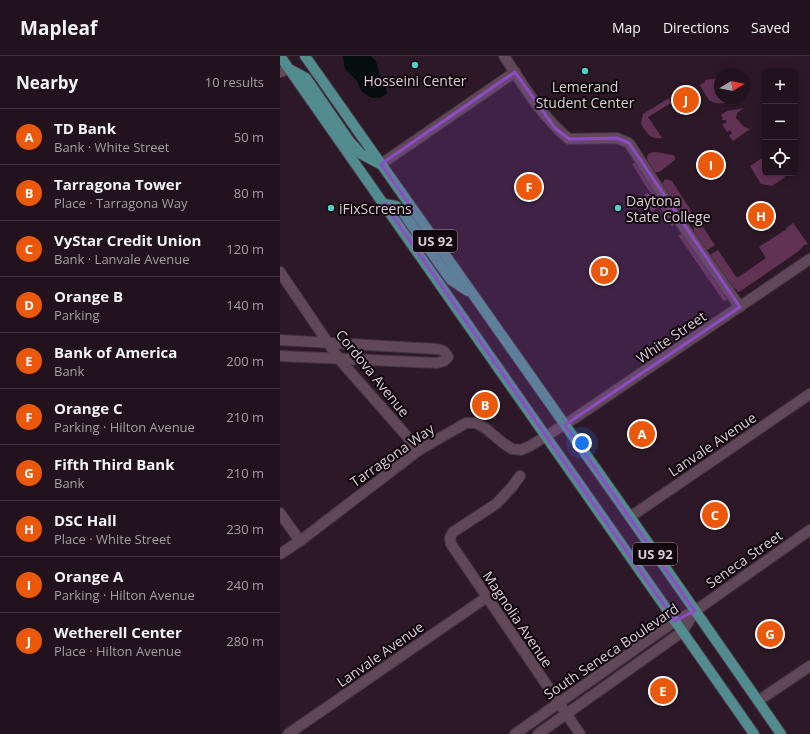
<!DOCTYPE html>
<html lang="en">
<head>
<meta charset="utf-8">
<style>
  :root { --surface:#22121d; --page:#2a1b26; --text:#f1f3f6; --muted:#a29ea4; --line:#3f323b; --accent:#ea580c }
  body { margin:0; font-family:"Open Sans",sans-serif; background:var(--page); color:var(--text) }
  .controls { position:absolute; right:12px; top:12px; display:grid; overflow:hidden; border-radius:6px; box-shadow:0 2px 10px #0003 }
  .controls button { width:36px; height:36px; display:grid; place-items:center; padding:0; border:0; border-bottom:1px solid var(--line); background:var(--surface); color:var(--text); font:20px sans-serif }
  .compass { position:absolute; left:434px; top:12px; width:36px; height:36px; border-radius:50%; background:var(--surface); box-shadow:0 2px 10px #0003; rotate:80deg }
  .you { position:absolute; left:302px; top:387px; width:14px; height:14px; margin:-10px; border:3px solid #fff; border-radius:50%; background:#1a73e8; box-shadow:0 0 0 6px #1a73e833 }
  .badge { display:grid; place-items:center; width:26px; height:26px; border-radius:50%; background:var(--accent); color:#fff; font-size:13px; font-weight:700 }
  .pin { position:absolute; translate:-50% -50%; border:2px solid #fff; box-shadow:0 1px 4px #0006 }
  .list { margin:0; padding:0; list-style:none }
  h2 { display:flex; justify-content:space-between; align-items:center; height:52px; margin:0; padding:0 16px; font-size:17px }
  h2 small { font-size:13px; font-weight:400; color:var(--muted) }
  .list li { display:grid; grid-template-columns:26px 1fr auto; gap:12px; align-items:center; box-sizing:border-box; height:56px; padding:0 16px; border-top:1px solid var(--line) }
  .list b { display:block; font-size:15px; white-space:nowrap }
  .list p { margin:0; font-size:13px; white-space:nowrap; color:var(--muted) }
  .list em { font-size:13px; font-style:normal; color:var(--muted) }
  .icon { flex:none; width:22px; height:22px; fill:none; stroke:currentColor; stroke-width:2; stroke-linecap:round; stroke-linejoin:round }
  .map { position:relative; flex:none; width:530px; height:678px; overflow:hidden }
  header { display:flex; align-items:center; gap:24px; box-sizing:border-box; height:56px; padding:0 20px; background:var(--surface); border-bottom:1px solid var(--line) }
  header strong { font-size:19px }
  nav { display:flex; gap:22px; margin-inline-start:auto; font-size:14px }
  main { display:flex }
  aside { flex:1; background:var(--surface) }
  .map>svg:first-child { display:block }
  .green { fill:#623255 }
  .water { fill:#030e0d }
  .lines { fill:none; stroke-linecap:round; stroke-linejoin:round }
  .minor-casing { stroke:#443440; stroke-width:12 }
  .major-casing { stroke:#443440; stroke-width:12 }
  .minor { stroke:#604859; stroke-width:10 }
  .major { stroke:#528c8f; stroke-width:10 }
  .marked { fill:#8e4cc4; fill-opacity:0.2; stroke:#8e4cc4; stroke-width:3; stroke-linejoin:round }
  .poi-dot { fill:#54cdc7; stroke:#10070d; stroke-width:1.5 }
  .labels { text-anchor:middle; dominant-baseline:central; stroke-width:4; stroke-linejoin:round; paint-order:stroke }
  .shield { fill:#10070d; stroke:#9f929a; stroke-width:1 }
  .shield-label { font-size:13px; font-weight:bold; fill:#dccdd7 }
  .poi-label { font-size:14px; fill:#dccdd7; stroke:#10070d }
  .street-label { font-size:14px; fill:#dccdd7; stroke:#10070d }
</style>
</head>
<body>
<header>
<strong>Mapleaf</strong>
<nav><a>Map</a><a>Directions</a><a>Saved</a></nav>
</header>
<main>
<aside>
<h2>Nearby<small>10 results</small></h2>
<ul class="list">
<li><span class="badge">A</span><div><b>TD Bank</b><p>Bank · White Street</p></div><em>50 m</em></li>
<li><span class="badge">B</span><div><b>Tarragona Tower</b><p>Place · Tarragona Way</p></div><em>80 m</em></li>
<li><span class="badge">C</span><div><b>VyStar Credit Union</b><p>Bank · Lanvale Avenue</p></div><em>120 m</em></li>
<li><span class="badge">D</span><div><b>Orange B</b><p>Parking</p></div><em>140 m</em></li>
<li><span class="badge">E</span><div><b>Bank of America</b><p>Bank</p></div><em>200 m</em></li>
<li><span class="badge">F</span><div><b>Orange C</b><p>Parking · Hilton Avenue</p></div><em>210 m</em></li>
<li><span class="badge">G</span><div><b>Fifth Third Bank</b><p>Bank</p></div><em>210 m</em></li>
<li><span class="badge">H</span><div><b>DSC Hall</b><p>Place · White Street</p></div><em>230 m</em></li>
<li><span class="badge">I</span><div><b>Orange A</b><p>Parking · Hilton Avenue</p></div><em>240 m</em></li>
<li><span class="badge">J</span><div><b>Wetherell Center</b><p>Place · Hilton Avenue</p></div><em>280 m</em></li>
</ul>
</aside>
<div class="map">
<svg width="530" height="678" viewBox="0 0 530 678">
  <rect width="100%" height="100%" fill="#2d1827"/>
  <g class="green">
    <path d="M439,22L440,42H459L458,43C451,47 436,50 429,44C426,40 423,34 420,29L425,26V24Z"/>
    <path d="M389,42L391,47L368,61L382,82C370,84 367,77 361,68L363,58Z"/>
    <path d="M464,52L457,57L456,62L464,71L470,73L453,85L449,80L452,77L450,74L447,76L442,68L446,67V64H442L443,62L441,59L447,55Z"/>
    <path d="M376,96L393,99L395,101V104L379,116H375C369,107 360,97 376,96Z"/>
    <path d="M485,100V117H502L505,121L492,130L481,128L470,110Z"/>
    <path d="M355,107H358L395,167L392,171L380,151L376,142L369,135L352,108Z"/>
    <path d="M385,123L392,125L410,153L411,157L408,160H402L382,128Z"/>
    <path d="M367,137C373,141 376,145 377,152L372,156L362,142V141Z"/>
    <path d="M513,167L528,188L524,189L519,195L459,236H457V234L454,232L453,233L430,199L438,194L457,222L486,202L479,191L507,173L506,172Z"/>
    <path d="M418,168H421L435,189L426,195L414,175L413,170Z"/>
    <path d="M403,178L445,238L444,240L447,241V243L444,246L398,179Z"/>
  </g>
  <path class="water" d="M63,0H91L96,5L99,17L106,32L107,37C99,46 87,42 80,33C79,30 78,26 76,24C66,12 65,19 63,0Z"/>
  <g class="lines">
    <defs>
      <g id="minor">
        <path d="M224,0C243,29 262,61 289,83L337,82L349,87L403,170L460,251"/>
        <path d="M0,16L9,13"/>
        <path d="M101,108L235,16"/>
        <path d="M0,216L59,303L139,394"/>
        <path d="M0,284L156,293C162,293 165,295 168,301L164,305L157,307L0,300"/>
        <path d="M240,420L232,431L216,448L173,476L170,482L171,488L300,678"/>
        <path d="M0,457L20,485"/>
        <path d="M350,461L530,338"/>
        <path d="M0,498L20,485L139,394L186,367H196L205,372L223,387L232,393L241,394L250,390L295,362L530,203"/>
        <path d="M478,645L530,610"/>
        <path d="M8,678L207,541"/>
        <path d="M235,678L395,565L415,555L530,474"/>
        <path d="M258,678L402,576L415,555"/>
      </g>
      <g id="major">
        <path d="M0,0L474,678"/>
        <path d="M25,0L350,461L501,678"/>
        <path d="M11,14L26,22L70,86L81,98L100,108"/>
        <path d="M104,148L116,150L121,154L171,224L188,235"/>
      </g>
    </defs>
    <use href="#minor" class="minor-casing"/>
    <use href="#major" class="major-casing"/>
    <use href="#minor" class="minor"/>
    <use href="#major" class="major"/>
  </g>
  <path class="marked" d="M235,16L275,72L289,83L337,82L349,87L460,251L285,369L415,555L395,565L104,148L133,154L101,108Z"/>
  <g class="poi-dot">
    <circle cx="135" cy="9" r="4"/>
    <circle cx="305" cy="15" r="4"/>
    <circle cx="51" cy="152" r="4"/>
    <circle cx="338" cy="152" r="4"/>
  </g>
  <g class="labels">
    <g class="shield">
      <rect x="133" y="174" width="44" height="22" rx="3"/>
      <rect x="353" y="487" width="44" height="22" rx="3"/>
    </g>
    <g class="shield-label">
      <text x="155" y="185">US 92</text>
      <text x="375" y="498">US 92</text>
    </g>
    <g class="poi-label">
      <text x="135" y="24">Hosseini Center</text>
      <text x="305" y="30">Lemerand<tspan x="305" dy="16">Student Center</tspan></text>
      <text x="346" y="144" text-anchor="start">Daytona<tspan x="346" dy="16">State College</tspan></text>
      <text x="59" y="152" text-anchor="start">iFixScreens</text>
    </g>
    <g class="street-label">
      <text transform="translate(391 281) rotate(-34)">White Street</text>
      <text transform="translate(93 317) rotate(51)">Cordova Avenue</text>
      <text transform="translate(432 388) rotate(-34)">Lanvale Avenue</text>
      <text transform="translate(112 399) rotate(-35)">Tarragona Way</text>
      <text transform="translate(464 503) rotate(-35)">Seneca Street</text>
      <text transform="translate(238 563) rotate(56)">Magnolia Avenue</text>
      <text transform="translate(331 595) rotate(-34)">South Seneca Boulevard</text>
      <text transform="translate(100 598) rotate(-35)">Lanvale Avenue</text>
    </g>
  </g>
</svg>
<div class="controls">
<button>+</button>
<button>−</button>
<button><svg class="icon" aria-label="locate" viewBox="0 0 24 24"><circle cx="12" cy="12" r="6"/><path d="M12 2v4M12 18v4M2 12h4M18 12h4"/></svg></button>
</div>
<svg class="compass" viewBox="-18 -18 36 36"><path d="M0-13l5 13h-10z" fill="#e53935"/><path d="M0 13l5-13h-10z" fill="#a29ea4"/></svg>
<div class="you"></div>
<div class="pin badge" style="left:362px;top:378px">A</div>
<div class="pin badge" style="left:205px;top:349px">B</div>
<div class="pin badge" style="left:435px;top:459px">C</div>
<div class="pin badge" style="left:324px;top:215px">D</div>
<div class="pin badge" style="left:383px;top:635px">E</div>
<div class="pin badge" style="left:249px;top:131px">F</div>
<div class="pin badge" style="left:490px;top:578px">G</div>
<div class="pin badge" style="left:481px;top:160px">H</div>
<div class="pin badge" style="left:431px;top:109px">I</div>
<div class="pin badge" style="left:406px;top:44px">J</div>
</div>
</main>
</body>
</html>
